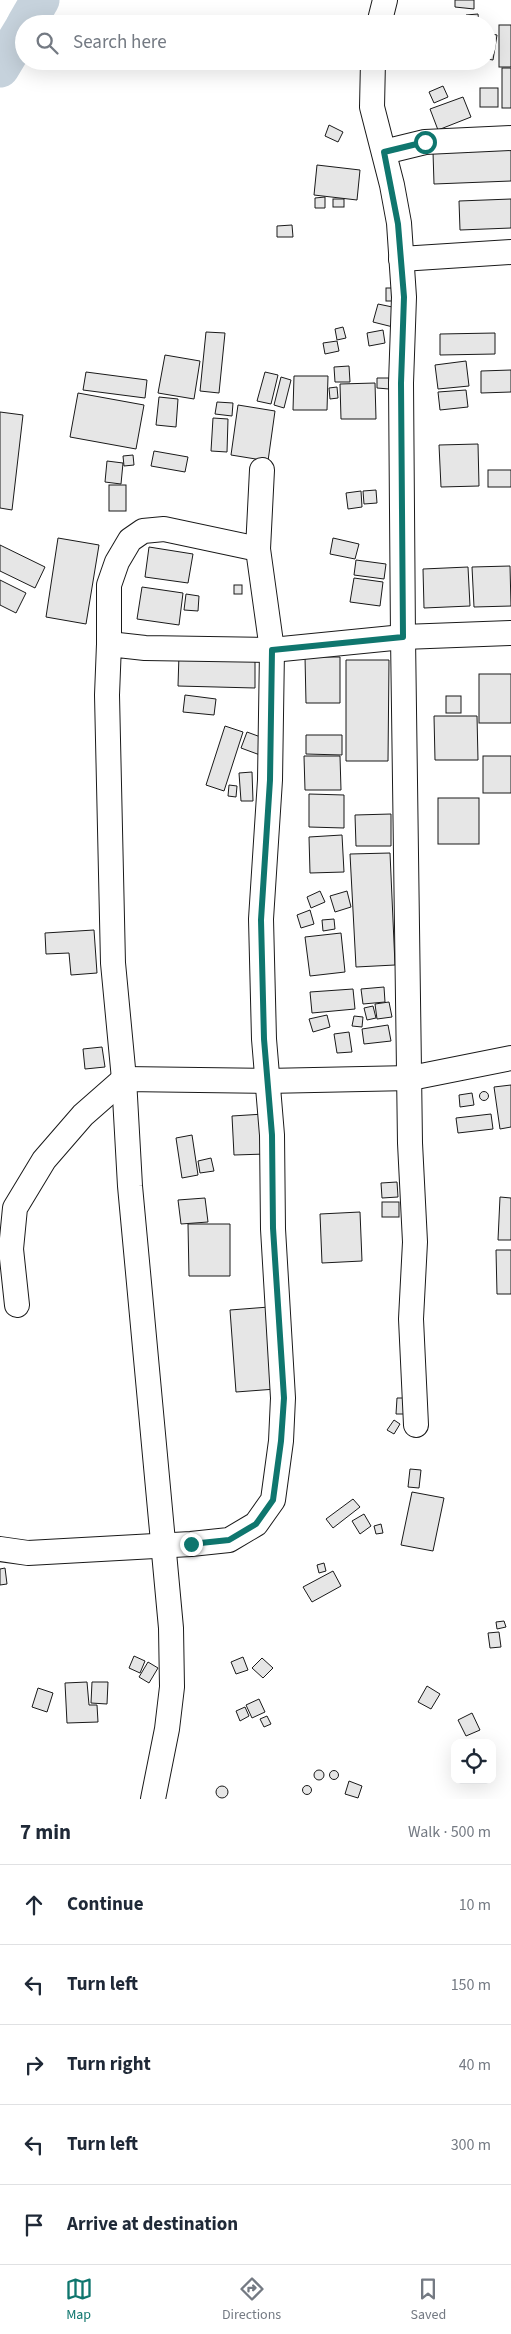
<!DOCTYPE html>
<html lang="en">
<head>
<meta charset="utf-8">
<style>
  :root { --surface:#fff; --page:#f2f2f3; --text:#1f2937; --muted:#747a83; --line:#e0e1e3; --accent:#0f766e }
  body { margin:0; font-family:"Source Sans 3",sans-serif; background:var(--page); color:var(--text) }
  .controls { position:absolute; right:15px; bottom:15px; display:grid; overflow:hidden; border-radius:10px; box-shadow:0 5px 20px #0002 }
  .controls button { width:45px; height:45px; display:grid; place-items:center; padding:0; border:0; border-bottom:1px solid var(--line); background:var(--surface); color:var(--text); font:25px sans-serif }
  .stop { position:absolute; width:15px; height:15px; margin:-11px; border:4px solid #0f766e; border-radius:50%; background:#fff }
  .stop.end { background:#0f766e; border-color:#fff; box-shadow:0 1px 5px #0008 }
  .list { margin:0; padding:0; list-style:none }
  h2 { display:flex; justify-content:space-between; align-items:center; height:65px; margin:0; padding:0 20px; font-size:21px }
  h2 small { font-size:16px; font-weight:400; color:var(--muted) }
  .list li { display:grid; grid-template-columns:32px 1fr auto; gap:15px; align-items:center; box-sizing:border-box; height:80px; padding:0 20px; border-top:1px solid var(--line) }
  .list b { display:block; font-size:19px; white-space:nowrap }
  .list em { font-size:16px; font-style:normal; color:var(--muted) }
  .icon { flex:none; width:28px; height:28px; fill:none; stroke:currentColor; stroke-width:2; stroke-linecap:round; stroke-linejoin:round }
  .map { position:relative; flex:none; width:511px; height:1799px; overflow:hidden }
  .search { position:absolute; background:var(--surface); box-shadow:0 5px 20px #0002; left:15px; right:15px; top:15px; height:55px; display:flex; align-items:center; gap:12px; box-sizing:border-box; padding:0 18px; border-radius:28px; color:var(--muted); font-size:19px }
  .sheet { height:465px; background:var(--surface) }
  nav { display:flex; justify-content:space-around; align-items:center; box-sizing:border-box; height:70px; border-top:1px solid var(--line); background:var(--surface); font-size:14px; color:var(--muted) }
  nav a { display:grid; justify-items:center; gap:2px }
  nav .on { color:var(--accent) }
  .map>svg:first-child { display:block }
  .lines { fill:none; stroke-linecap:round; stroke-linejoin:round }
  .river { stroke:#c6d2dc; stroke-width:39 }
  .building { fill:#e6e6e6; stroke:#1a1a1a }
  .minor-casing { stroke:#1a1a1a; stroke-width:26 }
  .minor { stroke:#fff; stroke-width:24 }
  .route { stroke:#0f766e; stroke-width:6 }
</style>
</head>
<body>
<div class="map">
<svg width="511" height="1799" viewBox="0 0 511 1799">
  <rect width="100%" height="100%" fill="#fff"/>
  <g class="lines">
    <g class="river">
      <path d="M26,24L40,0"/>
      <path d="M0,68L24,28"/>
    </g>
  </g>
  <g class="building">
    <path d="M455,0H474V9L455,7Z"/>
    <path d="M478,14L479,24H467L466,15Z"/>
    <rect x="499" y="25" width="12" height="42"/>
    <path d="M487,33L497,35L493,60L487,59Z"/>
    <rect x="502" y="68" width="9" height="40"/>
    <path d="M443,86L448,97L434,103L429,92Z"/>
    <rect x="480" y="88" width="18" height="19"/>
    <path d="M463,97L471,117L438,130L430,109Z"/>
    <path d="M329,125L343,132L338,142L325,136Z"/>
    <path d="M511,149V181L434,184L433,152Z"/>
    <path d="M317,165L360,170L357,200L314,195Z"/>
    <path d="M325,197V208H315V198Z"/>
    <rect x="333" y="199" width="11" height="8"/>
    <path d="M511,199V228L460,230L459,201Z"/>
    <path d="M292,225L293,237H277V226Z"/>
    <rect x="386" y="288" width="14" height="13"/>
    <path d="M378,304L402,309L397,328L373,322Z"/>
    <path d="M343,327L346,338L337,340L335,329Z"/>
    <path d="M383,330L385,343L369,346L367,333Z"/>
    <path d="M206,332L225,333L219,393L200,391Z"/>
    <path d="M495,333V354L440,355V334Z"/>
    <path d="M337,341L339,351L325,354L323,343Z"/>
    <path d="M165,355L200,361L194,399L158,393Z"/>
    <path d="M466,361L469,386L438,389L435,365Z"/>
    <path d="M349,366L350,382H335L334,367Z"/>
    <path d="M511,370V392L481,393V371Z"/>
    <path d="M86,372L147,380L145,398L83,390Z"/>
    <path d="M265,372L278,375L271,404L257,401Z"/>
    <path d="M294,376H328L327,410H293Z"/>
    <path d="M281,377L291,380L284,408L274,405Z"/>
    <path d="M377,378H389V389L377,388Z"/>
    <path d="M375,383L376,419H341L340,384Z"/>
    <path d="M337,387L338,398L330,399L329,388Z"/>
    <path d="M466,390L468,407L440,410L438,392Z"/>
    <path d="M78,393L144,405L136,449L70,437Z"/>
    <path d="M159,397L178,399L176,427L156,425Z"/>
    <path d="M217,402L233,403L232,416L215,414Z"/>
    <path d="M238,405L275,411L268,461L231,455Z"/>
    <path d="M0,412L23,415L12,510L0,508Z"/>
    <path d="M213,418L228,419L227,452L211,451Z"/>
    <path d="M478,444L479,486L441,487L439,445Z"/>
    <path d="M154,451L188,457L185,472L151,466Z"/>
    <path d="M133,455L134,465L124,466L123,456Z"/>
    <path d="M107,461L123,463L121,484L105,482Z"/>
    <rect x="488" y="470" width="23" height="17"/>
    <rect x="109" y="485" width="17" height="26"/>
    <path d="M376,490L377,503L364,504L363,491Z"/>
    <path d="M361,491L362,507L348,509L346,493Z"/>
    <path d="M58,538L99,545L86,624L46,617Z"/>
    <path d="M333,538L359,544L355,559L330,554Z"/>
    <path d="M0,545L45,567L35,588L0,571Z"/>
    <path d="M149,547L193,554L188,583L145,577Z"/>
    <path d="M356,560L386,564L384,579L354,575Z"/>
    <path d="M510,566L511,606L474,607L472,567Z"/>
    <path d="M468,567L470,606L424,608L423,569Z"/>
    <path d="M354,578L383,582L380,606L350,602Z"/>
    <path d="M0,580L26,593L16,613L0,605Z"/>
    <rect x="234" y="585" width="8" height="9"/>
    <path d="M142,587L183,593L179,625L137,619Z"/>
    <path d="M186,594L199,596L198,611L184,610Z"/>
    <path d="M179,654L255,656V688L178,686Z"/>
    <path d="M305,657H340V703H306Z"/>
    <path d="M346,660H389L388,761H346Z"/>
    <rect x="479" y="674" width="32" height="49"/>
    <path d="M185,695L216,699L214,715L183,712Z"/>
    <rect x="446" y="696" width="15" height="17"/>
    <path d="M434,716H477L478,760H435Z"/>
    <path d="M225,726L243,732L224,791L206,785Z"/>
    <path d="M247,732L266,739L260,755L241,748Z"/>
    <path d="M306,735H342V755L306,754Z"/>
    <path d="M304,756H340L341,790H305Z"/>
    <rect x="483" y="756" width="28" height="37"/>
    <path d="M252,772L253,801H241L239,773Z"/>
    <path d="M229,785L237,786L236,797L228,796Z"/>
    <path d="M309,794L344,795V828L309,827Z"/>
    <rect x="438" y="798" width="41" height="46"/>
    <path d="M391,814V846H356L355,815Z"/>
    <path d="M342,835L344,872L310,873L309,837Z"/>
    <path d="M390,853L395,965L356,967L350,854Z"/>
    <path d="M320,891L325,902L311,908L307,897Z"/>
    <path d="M347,891L351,907L335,912L330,896Z"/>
    <path d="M310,910L314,924L301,928L297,915Z"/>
    <path d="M334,919L335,929L323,931L322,920Z"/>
    <path d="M94,930L97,973L71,975L69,953L46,954L45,933Z"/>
    <path d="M341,933L345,972L310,976L305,937Z"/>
    <path d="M384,987L385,1002L363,1004L361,989Z"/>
    <path d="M353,989L355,1009L312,1013L310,992Z"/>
    <path d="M389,1002L392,1017L377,1019L375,1004Z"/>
    <path d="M373,1006L376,1018L367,1020L364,1008Z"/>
    <path d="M327,1015L330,1027L313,1032L309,1019Z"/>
    <path d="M354,1016L363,1017L362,1027L352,1026Z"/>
    <path d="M388,1025L391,1041L364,1044L362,1029Z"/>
    <path d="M349,1032L352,1052L337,1053L334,1034Z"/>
    <path d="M102,1047L105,1067L85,1069L83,1049Z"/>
    <path d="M511,1085V1127L500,1129L494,1087Z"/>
    <circle cx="484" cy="1096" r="4.5"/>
    <path d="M472,1093L474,1105L460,1107L459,1095Z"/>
    <path d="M264,1114L266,1154L234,1155L232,1116Z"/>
    <path d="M491,1114L493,1129L458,1133L456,1118Z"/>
    <path d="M192,1135L198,1175L182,1178L176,1138Z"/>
    <path d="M211,1158L214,1171L200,1173L198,1161Z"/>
    <path d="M397,1182L398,1197L382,1198L381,1183Z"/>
    <path d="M500,1197L511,1198V1240H498Z"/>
    <path d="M205,1198L208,1222L181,1224L178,1200Z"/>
    <rect x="382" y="1202" width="17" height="15"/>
    <path d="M360,1212L362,1261L322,1263L320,1214Z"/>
    <path d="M188,1224H230V1276H189Z"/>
    <path d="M496,1250H511V1294H497Z"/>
    <path d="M269,1307L276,1389L236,1392L230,1310Z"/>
    <path d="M397,1398H412L411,1414H396Z"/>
    <path d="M394,1420L400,1424L394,1434L387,1430Z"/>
    <path d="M410,1469L421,1470L419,1488L408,1487Z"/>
    <path d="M412,1492L444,1498L433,1551L401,1545Z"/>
    <path d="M353,1499L360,1507L333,1528L326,1519Z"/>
    <path d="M364,1514L371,1526L360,1534L352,1521Z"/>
    <path d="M381,1524L383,1533L376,1534L374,1526Z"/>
    <path d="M324,1563L326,1571L319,1573L317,1565Z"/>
    <path d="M5,1568L7,1584L0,1585V1569Z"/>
    <path d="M333,1571L341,1586L312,1602L303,1587Z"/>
    <path d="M504,1621L506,1627L497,1629L496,1622Z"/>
    <path d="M499,1632L501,1647L490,1648L488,1633Z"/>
    <path d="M134,1656L145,1661L140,1673L129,1668Z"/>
    <path d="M243,1657L248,1670L236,1674L231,1662Z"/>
    <path d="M262,1658L273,1668L263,1678L252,1668Z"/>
    <path d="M148,1662L158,1668L149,1683L139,1677Z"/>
    <path d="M87,1682L89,1705H97L98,1722L67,1723L65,1683Z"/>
    <path d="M92,1682H108L107,1704L91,1703Z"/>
    <path d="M427,1686L440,1694L431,1709L418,1702Z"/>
    <path d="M38,1688L53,1693L47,1712L32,1707Z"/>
    <path d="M259,1699L265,1712L252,1718L246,1705Z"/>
    <path d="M245,1707L249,1716L240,1721L236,1711Z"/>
    <path d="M472,1713L480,1730L466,1736L458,1720Z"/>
    <path d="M267,1716L271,1724L264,1727L260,1719Z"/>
    <circle cx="319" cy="1775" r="5"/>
    <circle cx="334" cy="1775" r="4.5"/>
    <path d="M349,1781L362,1786L358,1798L345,1794Z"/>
    <circle cx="307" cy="1790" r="4.5"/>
    <circle cx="222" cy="1792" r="6"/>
  </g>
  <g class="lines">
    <defs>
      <g id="minor">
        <path d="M379,24L385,0"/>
        <path d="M373,61L372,107L392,185L399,223L404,297L401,383L403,637L410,1143L415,1242L411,1319L416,1425"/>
        <path d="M384,152L425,142L511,138"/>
        <path d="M401,259L511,252"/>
        <path d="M109,644V585L117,562L130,540L143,531L164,529L258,549"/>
        <path d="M17,1305L11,1249L15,1208L44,1160L83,1115L124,1079L266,1081L411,1078L511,1058"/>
        <path d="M0,1549L28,1553L191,1544L229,1540L256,1524L273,1500L281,1441L283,1398L273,1229L272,1135L264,1039L261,919L270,780L272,650L258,549L262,470"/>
        <path d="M153,1799L167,1729L172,1687L171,1628L130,1186L124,1079L113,963L107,695L109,644L145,648L272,650L403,637L511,633"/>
      </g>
    </defs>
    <use href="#minor" class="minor-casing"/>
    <use href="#minor" class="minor"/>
  </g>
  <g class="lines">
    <path class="route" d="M191,1544L229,1540L256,1524L273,1500L281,1441L284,1398L273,1228L272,1135L264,1039L261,920L270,780L272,650L403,637L401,383L404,297L398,224L384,152L425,142"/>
  </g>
</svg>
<div class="controls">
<button><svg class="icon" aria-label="locate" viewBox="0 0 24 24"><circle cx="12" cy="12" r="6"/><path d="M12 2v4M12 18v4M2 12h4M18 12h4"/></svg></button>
</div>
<div class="stop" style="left:425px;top:142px"></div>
<div class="stop end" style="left:191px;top:1544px"></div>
<div class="search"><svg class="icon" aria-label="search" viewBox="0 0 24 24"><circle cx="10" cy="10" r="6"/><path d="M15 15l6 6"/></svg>Search here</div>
</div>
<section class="sheet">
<h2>7 min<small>Walk · 500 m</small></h2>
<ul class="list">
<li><svg class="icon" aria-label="ahead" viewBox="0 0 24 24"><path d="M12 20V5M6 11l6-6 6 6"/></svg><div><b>Continue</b></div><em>10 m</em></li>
<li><svg class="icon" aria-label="left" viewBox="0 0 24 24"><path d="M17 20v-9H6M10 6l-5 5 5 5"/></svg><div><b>Turn left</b></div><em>150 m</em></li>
<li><svg class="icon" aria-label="right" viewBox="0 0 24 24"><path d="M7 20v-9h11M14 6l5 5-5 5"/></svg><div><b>Turn right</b></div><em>40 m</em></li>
<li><svg class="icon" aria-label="left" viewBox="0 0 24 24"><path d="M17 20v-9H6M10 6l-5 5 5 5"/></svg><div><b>Turn left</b></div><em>300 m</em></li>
<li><svg class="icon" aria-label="arrive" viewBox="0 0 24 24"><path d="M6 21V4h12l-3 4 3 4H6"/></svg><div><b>Arrive at destination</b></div></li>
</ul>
</section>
<nav>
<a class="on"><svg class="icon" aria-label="map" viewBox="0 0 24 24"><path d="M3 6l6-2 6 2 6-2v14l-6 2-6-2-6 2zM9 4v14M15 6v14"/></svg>Map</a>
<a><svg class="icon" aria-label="directions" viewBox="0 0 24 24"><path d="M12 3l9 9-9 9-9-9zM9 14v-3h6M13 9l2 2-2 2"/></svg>Directions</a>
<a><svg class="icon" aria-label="saved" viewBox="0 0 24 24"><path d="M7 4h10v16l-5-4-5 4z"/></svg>Saved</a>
</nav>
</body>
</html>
